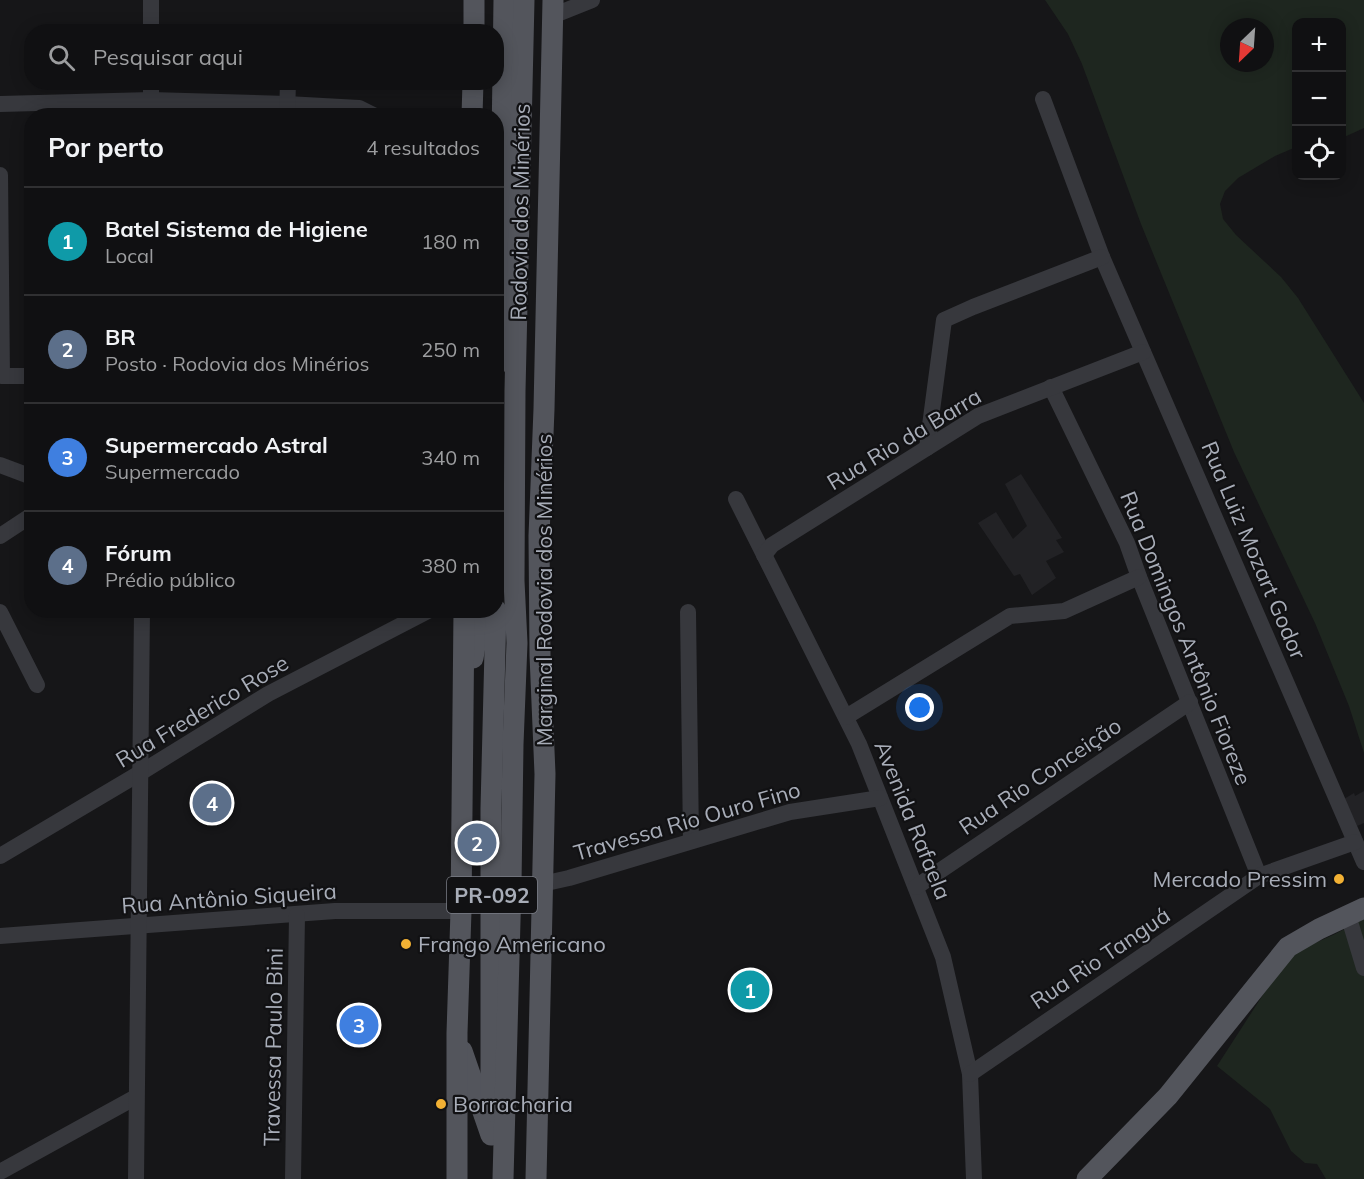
<!DOCTYPE html>
<html lang="pt">
<head>
<meta charset="utf-8">
<style>
  :root { --surface:#101012; --page:#1e1e20; --text:#f1f3f6; --muted:#9c9d9f; --line:#303032; --accent:#b45309 }
  body { margin:0; font-family:Mulish,sans-serif; background:var(--page); color:var(--text) }
  .controls { position:absolute; right:18px; top:18px; display:grid; overflow:hidden; border-radius:12px; box-shadow:0 3px 15px #0003 }
  .controls button { width:54px; height:54px; display:grid; place-items:center; padding:0; border:0; border-bottom:2px solid var(--line); background:var(--surface); color:var(--text); font:30px sans-serif }
  .compass { position:absolute; left:1220px; top:18px; width:54px; height:54px; border-radius:50%; background:var(--surface); box-shadow:0 3px 15px #0003; rotate:205deg }
  .you { position:absolute; left:920px; top:708px; width:21px; height:21px; margin:-15px; border:4px solid #fff; border-radius:50%; background:#1a73e8; box-shadow:0 0 0 9px #1a73e833 }
  .badge { display:grid; place-items:center; width:39px; height:39px; border-radius:50%; background:var(--accent); color:#fff; font-size:20px; font-weight:700 }
  .pin { position:absolute; translate:-50% -50%; border:3px solid #fff; box-shadow:0 2px 6px #0006 }
  .list { margin:0; padding:0; list-style:none }
  h2 { display:flex; justify-content:space-between; align-items:center; height:78px; margin:0; padding:0 24px; font-size:26px }
  h2 small { font-size:20px; font-weight:400; color:var(--muted) }
  .list li { display:grid; grid-template-columns:39px 1fr auto; gap:18px; align-items:center; box-sizing:border-box; height:108px; padding:0 24px; border-top:2px solid var(--line) }
  .list b { display:block; font-size:22px; white-space:nowrap }
  .list p { margin:0; font-size:20px; white-space:nowrap; color:var(--muted) }
  .list em { font-size:20px; font-style:normal; color:var(--muted) }
  .icon { flex:none; width:33px; height:33px; fill:none; stroke:currentColor; stroke-width:2; stroke-linecap:round; stroke-linejoin:round }
  .map { position:relative; flex:none; width:1364px; height:1179px; overflow:hidden }
  .search { position:absolute; background:var(--surface); box-shadow:0 3px 15px #0003; left:24px; top:24px; width:480px; height:66px; display:flex; align-items:center; gap:15px; box-sizing:border-box; padding:0 21px; border-radius:24px; color:var(--muted); font-size:22px }
  .panel { position:absolute; background:var(--surface); box-shadow:0 3px 15px #0003; left:24px; top:108px; width:480px; height:510px; border-radius:24px }
  .map>svg:first-child { display:block }
  .built { fill:#222225 }
  .green { fill:#1e261f; fill-rule:evenodd }
  .lines { fill:none; stroke-linecap:round; stroke-linejoin:round }
  .minor { stroke:#37383d; stroke-width:16 }
  .major { stroke:#53555c; stroke-width:21 }
  .poi-dot { fill:#f2b134; stroke:#111113; stroke-width:2 }
  .labels { text-anchor:middle; dominant-baseline:central; stroke-width:4.5; stroke-linejoin:round; paint-order:stroke }
  .shield { fill:#111113; stroke:#7b7e86; stroke-width:1.5 }
  .shield-label { font-size:21px; font-weight:bold; fill:#a8adb8 }
  .street-label { font-size:22px; fill:#a8adb8; stroke:#111113 }
  .poi-label { font-size:22px; fill:#a8adb8; stroke:#111113; text-anchor:start }
</style>
</head>
<body>
<div class="map">
<svg width="1364" height="1179" viewBox="0 0 1364 1179">
  <rect width="100%" height="100%" fill="#161618"/>
  <g class="built">
    <path d="M1021,474L1062,538L1056,540L1064,552L1046,561L1056,578L1032,595L1020,574L1014,576L978,523L996,512L1013,539L1027,526L1005,484Z"/>
    <path d="M1364,791V823L1357,826L1344,799L1354,793L1355,796Z"/>
  </g>
  <g class="green">
    <path d="M1045,0H1364V128L1342,138V22H1296V147L1275,156L1238,178L1225,191L1220,204L1223,219L1236,235L1281,277L1298,298L1364,403V753L1349,706L1315,623L1234,452L1141,224L1082,64L1068,34ZM1229,27H1265V63H1229Z"/>
    <path d="M1364,919V1179H1326L1317,1164L1305,1163L1291,1151L1270,1109L1217,1066L1279,970L1297,951L1333,935Z"/>
  </g>
  <g class="lines">
    <g class="minor">
      <path d="M151,0V32"/>
      <path d="M552,16L592,0"/>
      <path d="M1043,99L1102,257L1364,862"/>
      <path d="M0,104L151,100L287,104L359,108L375,116"/>
      <path d="M151,116V82"/>
      <path d="M287,116L288,82"/>
      <path d="M0,175L2,376H32"/>
      <path d="M1051,387L1127,543L1139,577L1259,876"/>
      <path d="M927,448L944,320L973,307L1102,257"/>
      <path d="M0,465L32,477"/>
      <path d="M736,499L859,744L943,957L970,1074L974,1179"/>
      <path d="M0,536L32,515"/>
      <path d="M764,555L772,545L978,416L1143,352"/>
      <path d="M0,612L37,685"/>
      <path d="M688,612L691,841"/>
      <path d="M846,717L1010,616L1064,611L1139,577"/>
      <path d="M0,856L140,773L268,694L430,610"/>
      <path d="M542,884L569,878L790,812L880,798"/>
      <path d="M916,887L1190,702"/>
      <path d="M1348,915L1364,968"/>
      <path d="M0,936L335,911H461"/>
      <path d="M970,1074L1259,876L1355,842"/>
      <path d="M0,1172L136,1097"/>
      <path d="M136,1179L142,610"/>
      <path d="M293,1179L297,915"/>
    </g>
    <g class="major">
      <path d="M474,32V0"/>
      <path d="M472,116L473,82"/>
      <path d="M496,366L500,283L504,0"/>
      <path d="M473,658L481,610"/>
      <path d="M462,1051L491,1135"/>
      <path d="M491,1111V808L496,610"/>
      <path d="M457,1179V1033L461,911L464,610"/>
      <path d="M503,1179L511,884L513,744L517,643L514,581L515,391L524,0"/>
      <path d="M536,1179L545,774L540,655L539,536L544,409L553,0"/>
      <path d="M1087,1179L1168,1096L1288,947L1319,929L1364,908"/>
    </g>
  </g>
  <g class="poi-dot">
    <circle cx="1339" cy="879" r="6"/>
    <circle cx="406" cy="944" r="6"/>
    <circle cx="441" cy="1104" r="6"/>
  </g>
  <g class="labels">
    <rect class="shield" x="447" y="877" width="90" height="36" rx="4.5"/>
    <g class="shield-label">
      <text x="492" y="895">PR-092</text>
    </g>
    <g class="street-label">
      <text transform="translate(520 212) rotate(-89)">Rodovia dos Minérios</text>
      <text transform="translate(904 439) rotate(-31)">Rua Rio da Barra</text>
      <text transform="translate(1254 550) rotate(67)">Rua Luiz Mozart Godor</text>
      <text transform="translate(544 590) rotate(-90)">Marginal Rodovia dos Minérios</text>
      <text transform="translate(1186 638) rotate(68)">Rua Domingos Antônio Fioreze</text>
      <text transform="translate(202 711) rotate(-31)">Rua Frederico Rose</text>
      <text transform="translate(1040 776) rotate(-34)">Rua Rio Conceição</text>
      <text transform="translate(913 820) rotate(68)">Avenida Rafaela</text>
      <text transform="translate(687 821) rotate(-16)">Travessa Rio Ouro Fino</text>
      <text transform="translate(229 898) rotate(-4)">Rua Antônio Siqueira</text>
      <text transform="translate(1100 958) rotate(-34)">Rua Rio Tanguá</text>
      <text transform="translate(273 1047) rotate(-89)">Travessa Paulo Bini</text>
    </g>
    <g class="poi-label">
      <text x="1327" y="879" text-anchor="end">Mercado Pressim</text>
      <text x="418" y="944">Frango Americano</text>
      <text x="453" y="1104">Borracharia</text>
    </g>
  </g>
</svg>
<div class="controls">
<button>+</button>
<button>−</button>
<button><svg class="icon" aria-label="locate" viewBox="0 0 24 24"><circle cx="12" cy="12" r="6"/><path d="M12 2v4M12 18v4M2 12h4M18 12h4"/></svg></button>
</div>
<svg class="compass" viewBox="-18 -18 36 36"><path d="M0-13l5 13h-10z" fill="#e53935"/><path d="M0 13l5-13h-10z" fill="#9c9d9f"/></svg>
<div class="you"></div>
<div class="pin badge" style="left:750px;top:990px;background:#0f9aa8">1</div>
<div class="pin badge" style="left:477px;top:843px;background:#5c6f8a">2</div>
<div class="pin badge" style="left:359px;top:1025px;background:#3f7fe0">3</div>
<div class="pin badge" style="left:212px;top:803px;background:#5c6f8a">4</div>
<div class="search"><svg class="icon" aria-label="search" viewBox="0 0 24 24"><circle cx="10" cy="10" r="6"/><path d="M15 15l6 6"/></svg>Pesquisar aqui</div>
<section class="panel">
<h2>Por perto<small>4 resultados</small></h2>
<ul class="list">
<li><span class="badge" style="background:#0f9aa8">1</span><div><b>Batel Sistema de Higiene</b><p>Local</p></div><em>180 m</em></li>
<li><span class="badge" style="background:#5c6f8a">2</span><div><b>BR</b><p>Posto · Rodovia dos Minérios</p></div><em>250 m</em></li>
<li><span class="badge" style="background:#3f7fe0">3</span><div><b>Supermercado Astral</b><p>Supermercado</p></div><em>340 m</em></li>
<li><span class="badge" style="background:#5c6f8a">4</span><div><b>Fórum</b><p>Prédio público</p></div><em>380 m</em></li>
</ul>
</section>
</div>
</body>
</html>
